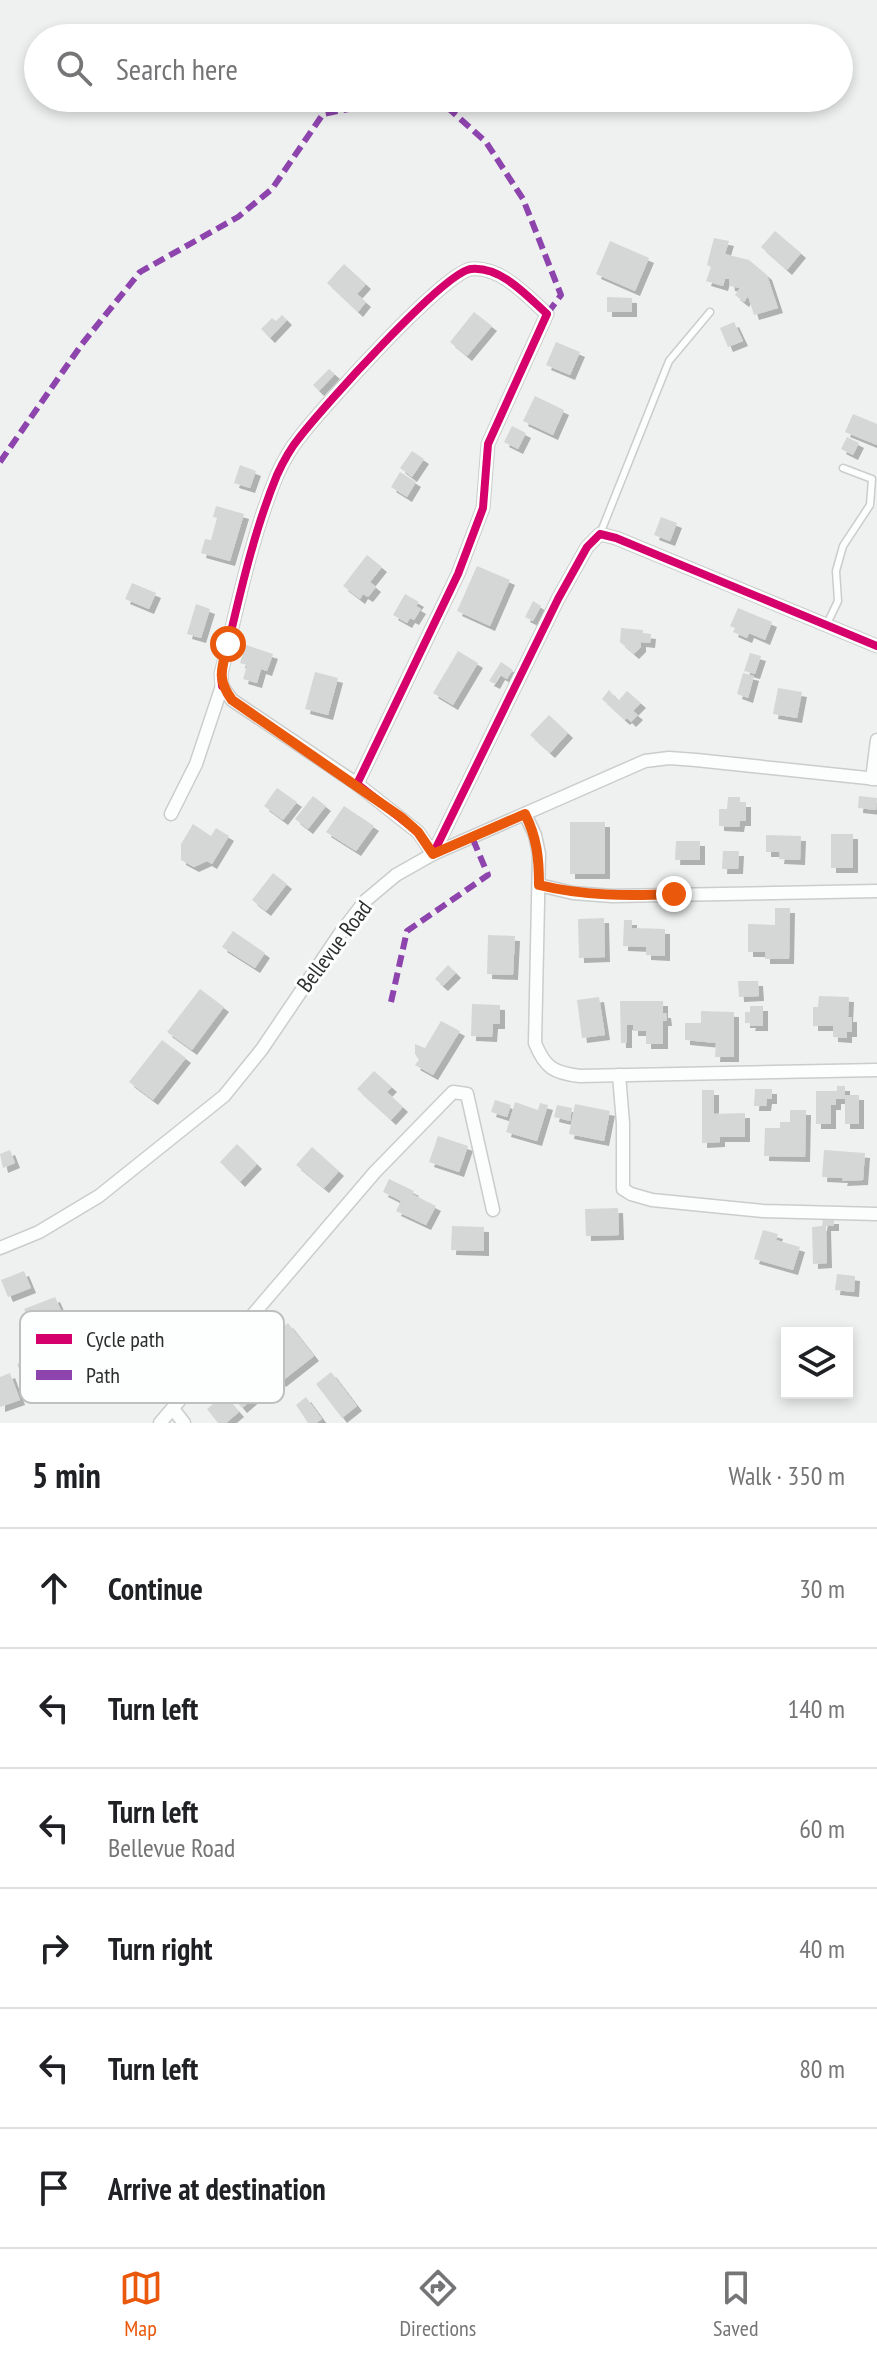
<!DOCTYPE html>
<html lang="en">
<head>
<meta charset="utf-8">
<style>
  :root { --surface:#fff; --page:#f6f6f6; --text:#202124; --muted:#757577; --line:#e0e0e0; --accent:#ea580c }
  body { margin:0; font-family:"PT Sans Narrow",sans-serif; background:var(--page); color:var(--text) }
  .controls { position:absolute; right:24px; bottom:24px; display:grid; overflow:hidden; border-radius:0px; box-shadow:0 4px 12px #0003 }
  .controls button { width:72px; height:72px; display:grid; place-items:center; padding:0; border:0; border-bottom:2px solid var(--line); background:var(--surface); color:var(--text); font:40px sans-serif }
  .stop { position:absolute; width:24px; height:24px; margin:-18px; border:6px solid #ea580c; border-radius:50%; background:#fff }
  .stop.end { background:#ea580c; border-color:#fff; box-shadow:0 2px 8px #0008 }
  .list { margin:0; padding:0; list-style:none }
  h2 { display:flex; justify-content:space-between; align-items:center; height:104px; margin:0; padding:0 32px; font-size:34px }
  h2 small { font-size:26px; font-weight:400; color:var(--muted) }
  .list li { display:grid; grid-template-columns:52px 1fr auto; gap:24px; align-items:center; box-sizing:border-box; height:120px; padding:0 32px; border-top:2px solid var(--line) }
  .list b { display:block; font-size:30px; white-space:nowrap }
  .list p { margin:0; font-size:26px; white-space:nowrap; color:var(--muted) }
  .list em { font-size:26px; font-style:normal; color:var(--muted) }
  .icon { flex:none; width:44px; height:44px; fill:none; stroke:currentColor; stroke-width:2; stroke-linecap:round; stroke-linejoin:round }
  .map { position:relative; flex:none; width:877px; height:1423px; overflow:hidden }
  .search { position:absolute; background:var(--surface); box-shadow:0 4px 12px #0003; left:24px; right:24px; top:24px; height:88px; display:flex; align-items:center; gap:20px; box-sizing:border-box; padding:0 28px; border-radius:44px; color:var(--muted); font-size:30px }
  .sheet { height:824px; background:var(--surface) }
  nav { display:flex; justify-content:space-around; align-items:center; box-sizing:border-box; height:112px; border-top:2px solid var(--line); background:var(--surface); font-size:22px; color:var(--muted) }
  nav a { display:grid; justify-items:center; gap:4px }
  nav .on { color:var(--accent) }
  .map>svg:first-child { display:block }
  .building { fill:#d5d7d6; filter:url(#shadow) }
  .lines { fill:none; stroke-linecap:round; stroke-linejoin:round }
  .lane-casing { stroke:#cbcccc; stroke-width:9 }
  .street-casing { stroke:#cbcccc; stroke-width:15 }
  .lane { stroke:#fcfdfd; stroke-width:6 }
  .street { stroke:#fcfdfd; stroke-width:12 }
  .quiet { stroke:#8e44ad; stroke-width:6; stroke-dasharray:12 6; stroke-linecap:butt }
  .cycleway-casing { stroke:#fcfffe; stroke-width:13 }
  .cycleway { stroke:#d6006c; stroke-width:8 }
  .route { stroke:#ea580c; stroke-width:10 }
  .labels { text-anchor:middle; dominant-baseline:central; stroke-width:6; stroke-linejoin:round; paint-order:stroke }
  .street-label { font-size:22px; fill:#2c2e2e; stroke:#fcfffe }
  .key { fill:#fcfffe; stroke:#bec0c0; stroke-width:2 }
  .key-label { font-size:22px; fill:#2c2e2e }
</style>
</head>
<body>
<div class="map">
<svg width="877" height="1423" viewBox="0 0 877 1423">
  <defs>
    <filter id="shadow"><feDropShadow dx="5" dy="5" stdDeviation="0" flood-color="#0004"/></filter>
  </defs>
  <rect width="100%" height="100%" fill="#eef1f0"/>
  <g class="building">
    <path d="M775,231L801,253L787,270L761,247Z"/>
    <path d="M714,238L729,241L725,254L749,260L767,275L778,308L754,315L748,296L744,302L735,295L740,288L730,286L729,279H725L723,286L706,281L711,267L707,265Z"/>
    <path d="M610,241L649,258L635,291L596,274Z"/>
    <path d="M344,264L366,284L357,294L366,302L358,312L327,283Z"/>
    <path d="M607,297L632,298V312H607Z"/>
    <path d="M474,312L492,326L467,356L450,342Z"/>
    <path d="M282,315L287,320L270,338L261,329L272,318L276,321Z"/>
    <path d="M734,322L743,341L728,347L720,328Z"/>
    <path d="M556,342L580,352L570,375L546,365Z"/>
    <path d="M329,369L335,374L319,391L313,385Z"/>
    <path d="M535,396L564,410L553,435L523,421Z"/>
    <path d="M853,414L877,424V445L845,432Z"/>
    <path d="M512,426L526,433L518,449L504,442Z"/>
    <path d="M847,437L859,443L853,455L841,449Z"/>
    <path d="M412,451L424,459L412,477L400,468Z"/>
    <path d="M240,465L256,471L250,488L234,483Z"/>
    <path d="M400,472L416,482L407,497L391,487Z"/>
    <path d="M216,506L244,514L230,561L201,553L205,539L211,540L217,518L213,517Z"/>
    <path d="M661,517L677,523L670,541L654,535Z"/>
    <path d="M367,555L382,567L370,582L376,587L368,597L363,594L360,599L343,586Z"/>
    <path d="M477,566L510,580L490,626L457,611Z"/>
    <path d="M132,583L156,593L149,609L125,599Z"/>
    <path d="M405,594L419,602L416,606L421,609L414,620L410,618L407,623L393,615Z"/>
    <path d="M533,601L541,606L533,621L525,617Z"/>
    <path d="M196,604L210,609L201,638L187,634Z"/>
    <path d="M738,608L772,622L765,640L749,633L747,638L733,632L735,628L730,626Z"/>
    <path d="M621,628L643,630V633L651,634L650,643L641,642V647L634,654L620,642Z"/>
    <path d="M246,645L273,654L267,671L261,669L257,683L243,679L247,665L240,663Z"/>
    <path d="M458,651L478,663L453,705L433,693Z"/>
    <path d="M750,653L761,656L755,674L744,671Z"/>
    <path d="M501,662L513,670L507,679L500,675L495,684L489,681Z"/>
    <path d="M315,672L338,678L328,715L305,709Z"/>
    <path d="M743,673L754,676L748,698L737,694Z"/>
    <path d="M778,688L802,692L797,718L773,714Z"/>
    <path d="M609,690L618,701L627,691L641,703L633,711L638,715L631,722L627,718L625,720L602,699Z"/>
    <path d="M549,715L568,733L550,753L530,735Z"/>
    <path d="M277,788L297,802L283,820L264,806Z"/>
    <path d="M313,796L326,806L308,829L295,819Z"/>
    <path d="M859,796L877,798L876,810L858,808Z"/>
    <path d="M728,797H740V802H746V821H740L739,827L719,826V809H727Z"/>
    <path d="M344,806L374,826L356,851L326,832Z"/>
    <rect x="570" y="822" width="35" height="52"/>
    <path d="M193,824L211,836L216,828L229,836L212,864L207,861L194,867L181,860V844Z"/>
    <rect x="831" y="834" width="22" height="34"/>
    <path d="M766,835L801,836L800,860L779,859L780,852H766Z"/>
    <path d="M676,841H700V860H675Z"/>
    <path d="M723,851H739L738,869H722Z"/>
    <path d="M273,873L287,884L266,911L252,900Z"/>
    <path d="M775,908H790L789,959H765V952H748V924L775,925Z"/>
    <path d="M604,918L605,957L579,958L578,919Z"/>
    <path d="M624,920H632V928L665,929V956L646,955V947L623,946Z"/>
    <path d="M233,931L265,953L255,968L222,947Z"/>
    <path d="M488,935L515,936L513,975L487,974Z"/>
    <path d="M448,965L456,973L443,986L435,979Z"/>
    <path d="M738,981H758L759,996L739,997Z"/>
    <path d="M200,989L224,1007L192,1050L167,1032Z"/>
    <path d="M819,996L849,997L848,1017H852V1032H847V1038L833,1037V1026H813V1007H818Z"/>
    <path d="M599,997L605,1035L582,1038L577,1000Z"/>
    <path d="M620,1001H663V1013H666L667,1021H663V1044H646V1031H633V1025H627V1043H621Z"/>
    <path d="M472,1004L500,1005V1024H493L492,1037L471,1036Z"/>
    <path d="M750,1006H763V1026H750L751,1023H745V1012H750Z"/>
    <path d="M701,1011L734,1012V1057H715L716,1043L685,1040V1023H701Z"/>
    <path d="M441,1021L460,1031L433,1075L415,1065L419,1060L415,1054V1044L425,1048Z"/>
    <path d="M162,1040L186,1058L153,1100L129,1082Z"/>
    <path d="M374,1071L392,1087L387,1092L403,1107L391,1120L357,1089Z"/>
    <path d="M837,1086H845V1095H859V1124H845V1099H836V1105H831V1124H816V1091H837Z"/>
    <path d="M755,1089H772V1099H767L766,1106H754Z"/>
    <path d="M702,1090H714V1114L745,1113V1137H720V1142L702,1143Z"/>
    <path d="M495,1100L511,1105L507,1117L491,1112Z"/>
    <path d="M515,1102L538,1110L540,1103L548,1105L537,1141L506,1132Z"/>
    <path d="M575,1104L610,1111L604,1141L569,1134Z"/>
    <path d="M557,1105L572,1108L570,1121L554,1117Z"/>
    <path d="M790,1110H806L805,1157L764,1156L765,1128H780V1122H790Z"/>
    <path d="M438,1136L468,1146L459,1172L429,1162Z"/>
    <path d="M237,1144L257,1164L240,1182L220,1162Z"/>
    <path d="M312,1147L339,1171L324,1188L296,1165Z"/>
    <path d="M10,1150L15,1163L3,1168L0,1154Z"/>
    <path d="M824,1150L865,1153L863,1180L842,1181L843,1178L822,1177Z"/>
    <path d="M389,1179L414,1191L412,1194L436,1206L426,1225L396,1211L401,1201L383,1192Z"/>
    <path d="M618,1208L619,1235L586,1236L585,1209Z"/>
    <path d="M823,1219H834V1226H826L827,1263L813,1264L812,1227L822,1226Z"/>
    <path d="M452,1226L484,1227V1251L451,1250Z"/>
    <path d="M763,1230L778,1234L776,1240L800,1247L793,1270L754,1259Z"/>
    <path d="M24,1271L31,1288L8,1297L1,1280Z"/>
    <path d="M837,1274L855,1276L854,1292L835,1290Z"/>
    <path d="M55,1297L64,1317L32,1329L24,1309Z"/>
    <path d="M288,1323L314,1356L281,1382L255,1350Z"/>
    <path d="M60,1349L71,1379L41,1390L35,1373L22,1377L17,1364Z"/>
    <path d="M241,1368L255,1386L251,1390L256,1396L242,1408L222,1384Z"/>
    <path d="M331,1372L357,1406L342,1418L316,1384Z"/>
    <path d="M10,1373L20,1400L0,1407V1377Z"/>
    <path d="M224,1395L239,1412L226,1423H218L207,1409Z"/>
    <path d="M306,1397L322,1419L316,1423H308L296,1405Z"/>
  </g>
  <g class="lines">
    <defs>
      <g id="lane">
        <path d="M600,534L669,361L710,312"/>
        <path d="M826,626L838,601L836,571L843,546L870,505L872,479L843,468"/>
      </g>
      <g id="street">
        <path d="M222,686L221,674C237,608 251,538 277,475C283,462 290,449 299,438C321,409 444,272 471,269C501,266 527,296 547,314L488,444L483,508L458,574L357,784L418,832L433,854L558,599L587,547L600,534L616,538L877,646"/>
        <path d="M872,779L877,740"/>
        <path d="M171,814L196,764L222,686L232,700L357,784"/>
        <path d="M525,814L535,835L539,854L535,1043C545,1068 554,1073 580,1076L877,1070"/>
        <path d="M539,885L573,893L612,896L877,891"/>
        <path d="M619,1075L623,1123V1189L631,1194L652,1200L763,1211L877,1214"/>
        <path d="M0,1248L39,1232L99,1196L224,1096L262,1049L339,935L365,901L396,875L433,854L645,761L669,758L696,760L877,779"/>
        <path d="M173,1409L184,1423"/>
        <path d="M160,1423L375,1172L453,1092L467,1094L493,1210"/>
      </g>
    </defs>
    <use href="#lane" class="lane-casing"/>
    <use href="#street" class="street-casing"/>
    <use href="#lane" class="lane"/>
    <use href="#street" class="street"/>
    <g class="quiet">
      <path d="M0,462L82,344L140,272L238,217L272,189L323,114L379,103L437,98L486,142L523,199L561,295L547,314"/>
      <path d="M391,1002L407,931L488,875L472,837"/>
    </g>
    <defs>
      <path id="cycleway" d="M222,686L221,674C237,608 251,538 277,475C283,462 290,449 299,438C321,409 444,272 471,269C501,266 527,296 547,314L488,444L483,508L458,574L357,784L418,832L433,854L558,599L587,547L600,534L616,538L877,646"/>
    </defs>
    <use href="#cycleway" class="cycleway-casing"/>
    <use href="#cycleway" class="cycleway"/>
  </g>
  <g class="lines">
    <path class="route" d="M228,644C222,668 216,678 232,700L401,817L418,832L433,854L525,814C537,838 539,858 539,885C584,896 627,896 674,894"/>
  </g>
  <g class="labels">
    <g class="street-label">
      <text transform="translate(334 946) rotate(-53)">Bellevue Road</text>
    </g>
  </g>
  <rect x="20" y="1311" width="264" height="92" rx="12" class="key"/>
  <rect x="36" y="1334" width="36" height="10" fill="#d6006c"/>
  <rect x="36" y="1370" width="36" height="10" fill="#8e44ad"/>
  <g class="key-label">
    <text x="86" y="1347">Cycle path</text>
    <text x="86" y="1383">Path</text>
  </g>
</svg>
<div class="controls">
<button><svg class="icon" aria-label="layers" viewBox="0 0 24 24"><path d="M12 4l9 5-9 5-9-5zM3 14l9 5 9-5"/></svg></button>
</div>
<div class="stop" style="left:228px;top:644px"></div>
<div class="stop end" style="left:674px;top:894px"></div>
<div class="search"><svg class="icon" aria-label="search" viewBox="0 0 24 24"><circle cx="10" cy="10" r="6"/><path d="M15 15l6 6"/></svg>Search here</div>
</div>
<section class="sheet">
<h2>5 min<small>Walk · 350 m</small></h2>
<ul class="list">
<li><svg class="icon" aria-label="ahead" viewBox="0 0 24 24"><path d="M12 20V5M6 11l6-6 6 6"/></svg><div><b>Continue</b></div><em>30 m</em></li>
<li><svg class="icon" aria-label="left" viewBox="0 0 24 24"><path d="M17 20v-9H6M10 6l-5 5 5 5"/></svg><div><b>Turn left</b></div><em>140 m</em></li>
<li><svg class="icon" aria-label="left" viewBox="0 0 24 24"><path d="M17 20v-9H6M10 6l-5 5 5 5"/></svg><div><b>Turn left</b><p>Bellevue Road</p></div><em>60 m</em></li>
<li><svg class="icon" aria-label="right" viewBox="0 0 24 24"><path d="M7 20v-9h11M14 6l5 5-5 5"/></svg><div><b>Turn right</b></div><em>40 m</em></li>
<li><svg class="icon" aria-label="left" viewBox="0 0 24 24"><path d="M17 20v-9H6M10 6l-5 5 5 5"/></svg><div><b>Turn left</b></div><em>80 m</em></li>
<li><svg class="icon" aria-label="arrive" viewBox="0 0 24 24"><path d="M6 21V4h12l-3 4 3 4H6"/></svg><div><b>Arrive at destination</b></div></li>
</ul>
</section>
<nav>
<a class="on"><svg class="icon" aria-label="map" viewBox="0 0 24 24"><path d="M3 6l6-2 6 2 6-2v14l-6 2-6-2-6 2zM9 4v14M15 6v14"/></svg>Map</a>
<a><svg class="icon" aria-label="directions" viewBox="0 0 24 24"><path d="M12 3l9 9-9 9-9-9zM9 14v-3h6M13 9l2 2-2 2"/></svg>Directions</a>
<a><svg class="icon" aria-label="saved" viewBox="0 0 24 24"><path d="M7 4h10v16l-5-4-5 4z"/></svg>Saved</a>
</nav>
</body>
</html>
